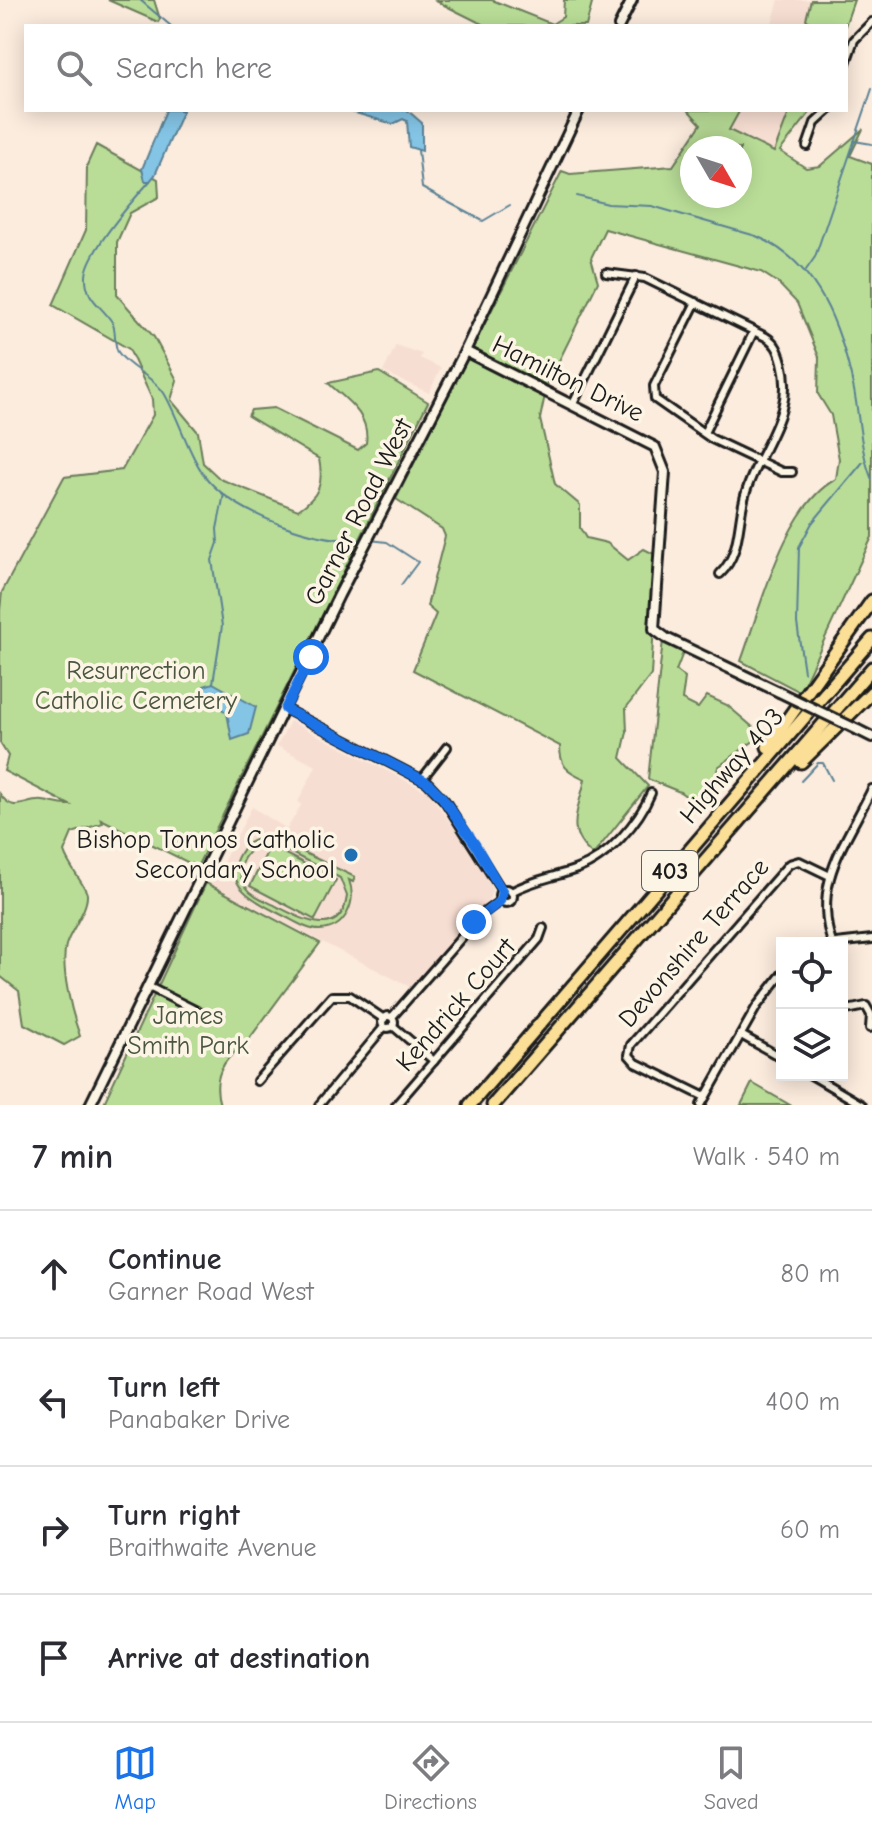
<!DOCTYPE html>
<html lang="en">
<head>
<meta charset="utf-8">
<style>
  :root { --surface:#fff; --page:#f7f7f7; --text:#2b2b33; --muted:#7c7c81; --line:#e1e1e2; --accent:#1a73e8 }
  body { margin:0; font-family:"Comic Neue",sans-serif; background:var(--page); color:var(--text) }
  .controls { position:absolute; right:24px; bottom:24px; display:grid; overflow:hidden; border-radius:0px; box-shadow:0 4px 20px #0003 }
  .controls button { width:72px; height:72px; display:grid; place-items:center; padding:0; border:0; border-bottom:2px solid var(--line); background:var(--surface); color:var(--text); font:40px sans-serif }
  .compass { position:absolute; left:680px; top:136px; width:72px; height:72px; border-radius:50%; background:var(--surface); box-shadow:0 4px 20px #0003; rotate:129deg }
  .stop { position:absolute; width:24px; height:24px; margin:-18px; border:6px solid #1a73e8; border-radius:50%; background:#fff }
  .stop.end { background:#1a73e8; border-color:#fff; box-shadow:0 2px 8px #0008 }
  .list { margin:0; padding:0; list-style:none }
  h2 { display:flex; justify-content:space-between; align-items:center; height:104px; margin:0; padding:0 32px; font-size:34px }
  h2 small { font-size:26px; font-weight:400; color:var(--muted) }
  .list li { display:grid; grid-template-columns:52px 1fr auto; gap:24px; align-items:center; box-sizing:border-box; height:128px; padding:0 32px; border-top:2px solid var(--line) }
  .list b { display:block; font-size:30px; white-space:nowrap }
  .list p { margin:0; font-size:26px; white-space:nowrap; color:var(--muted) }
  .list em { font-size:26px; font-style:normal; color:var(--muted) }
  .icon { flex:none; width:44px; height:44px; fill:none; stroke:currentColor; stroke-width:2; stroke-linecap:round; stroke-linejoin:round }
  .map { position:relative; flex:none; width:872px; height:1105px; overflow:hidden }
  .search { position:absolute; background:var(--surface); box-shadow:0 4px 20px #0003; left:24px; right:24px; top:24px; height:88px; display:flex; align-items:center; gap:20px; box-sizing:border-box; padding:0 28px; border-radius:0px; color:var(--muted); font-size:30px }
  .sheet { height:616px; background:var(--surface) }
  nav { display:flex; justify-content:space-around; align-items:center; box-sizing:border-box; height:112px; border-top:2px solid var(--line); background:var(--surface); font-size:22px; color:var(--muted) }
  nav a { display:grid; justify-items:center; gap:4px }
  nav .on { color:var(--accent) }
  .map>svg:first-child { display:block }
  .built { fill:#f7ded2 }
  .green { fill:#b9dd97; stroke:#6a7c5a; stroke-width:2; fill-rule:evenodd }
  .water { fill:#84c4e5; stroke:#5a8195; stroke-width:2 }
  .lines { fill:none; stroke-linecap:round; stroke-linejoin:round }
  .stream { stroke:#5a8195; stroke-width:2 }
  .street-casing { stroke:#1c1c1c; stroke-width:12 }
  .secondary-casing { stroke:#1c1c1c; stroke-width:14 }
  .highway-casing { stroke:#1c1c1c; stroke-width:17 }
  .street { stroke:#fcf5e5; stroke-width:6 }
  .secondary { stroke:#fcf5e5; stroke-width:8 }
  .highway { stroke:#fbdf96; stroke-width:11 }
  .secondary-bridge-casing { stroke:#1c1c1c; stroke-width:14; stroke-linecap:butt }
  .secondary-bridge { stroke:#fcf5e5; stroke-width:8 }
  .route { stroke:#1a73e8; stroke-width:10 }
  .poi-dot { fill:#1f6fb2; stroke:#fcf5e5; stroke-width:3 }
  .labels { text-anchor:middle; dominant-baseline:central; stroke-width:7; stroke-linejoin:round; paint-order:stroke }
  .shield { fill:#fcf5e5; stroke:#5f5d58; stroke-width:2 }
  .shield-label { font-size:24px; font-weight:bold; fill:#1c1c1c }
  .street-label { font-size:26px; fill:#1c1c1c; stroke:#fcf5e5 }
  .park-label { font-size:26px; fill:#4b5641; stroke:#fcf5e5 }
  .poi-label { font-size:26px; fill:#1c1c1c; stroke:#fcf5e5; text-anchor:end }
</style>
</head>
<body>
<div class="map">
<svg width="872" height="1105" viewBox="0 0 872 1105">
  <rect width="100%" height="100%" fill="#fcecde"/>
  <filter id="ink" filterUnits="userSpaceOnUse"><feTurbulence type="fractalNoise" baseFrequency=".0125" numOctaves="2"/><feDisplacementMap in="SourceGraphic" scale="16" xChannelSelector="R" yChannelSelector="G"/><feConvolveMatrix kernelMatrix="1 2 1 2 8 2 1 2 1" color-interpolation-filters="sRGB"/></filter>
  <g filter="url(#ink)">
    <g class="built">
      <path d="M779,0H811L806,19L814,26H771Z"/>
      <path d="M740,110H790L774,152L729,130Z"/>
      <path d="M396,345L422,354L420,358L441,368L429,393L383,372Z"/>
      <path d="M290,721L428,792L477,859L492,889L490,898L410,987L211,885L252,807L287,829L301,805L298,802L316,766L277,746Z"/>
    </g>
    <g class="green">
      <path d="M108,0H154L160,19L158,22Z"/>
      <path d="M434,0H492L552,24L563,17L564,0H593L586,26H486Z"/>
      <path d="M811,0H854L845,26H814L806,19Z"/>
      <path d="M688,110H740L729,130L774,152L790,110H812L780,151L806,168L820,166L863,129L850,156L872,164V537L800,692L741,661C761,607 784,507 836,479L839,459L831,415L818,394L819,357L797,303L778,283L761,272L605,229L591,258L598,282L547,385L540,419L555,484L580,505V528L586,538L607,543L628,560L644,549L658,556L651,675L626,708L627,732L621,758L648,786L593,855C563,831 579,810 585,779C567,771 560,767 560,746L413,670L436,614L427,606L445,536L442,529L396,499L562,171L570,174L673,166L701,124ZM692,148H740V196H692Z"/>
      <path d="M96,145L158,179L159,197L130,213L117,242V295L154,337L177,380L171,400L198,432L203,463L220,479L298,510C319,496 324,484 319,459L248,416L251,410L274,408L358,450L366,443C370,415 348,401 328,383L379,372L428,402L197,867L101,819L103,823L72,833L64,852C68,866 86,886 87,894C88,910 71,929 66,945C60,968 72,1014 80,1036L64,1045L24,1024L19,991L0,976V794C14,815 25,799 43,801C53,802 60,806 70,805L4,771L8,756L0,743V610L2,592L64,477L122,470L153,415L152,399L129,349L53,305L86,230L87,165Z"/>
      <path d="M663,640L684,650L676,671L685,678L682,700L698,708L707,696L727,705L755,729V740L718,767L714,784L700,806L680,792L648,779Z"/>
      <path d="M271,837L355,877L353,882L349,880C357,902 346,929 320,930C306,930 293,920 280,914C257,902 220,885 240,853C247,841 258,837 271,837ZM270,842L340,878L347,896C341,941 302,919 278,907C267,901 253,897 246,887C231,867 248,844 270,842Z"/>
      <path d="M270,846L336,880L315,920L250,886Z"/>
      <path d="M206,883L320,943L244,1046C222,1058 212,1080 220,1105H103Z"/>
      <path d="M752,1083L790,1105H741Z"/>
    </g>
    <g class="water">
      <path d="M166,110H183L155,175L150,181H145L142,169Z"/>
      <path d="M345,110H407L422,123V151L409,147L407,121L403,119L393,124Z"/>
      <path d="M213,683L256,707L249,734L232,740L227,713L218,706L203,703L204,686Z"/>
    </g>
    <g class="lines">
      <g class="stream">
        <path d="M140,0L171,26"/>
        <path d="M854,141L872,144"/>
        <path d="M418,150L422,188L483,221L510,205"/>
        <path d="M150,181C133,200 87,252 86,276C85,299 102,306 112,322C117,331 113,343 118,352C129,369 153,376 164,393C178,416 191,461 208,480C240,516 316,542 363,540"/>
        <path d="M577,196L608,204L652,206L756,236C819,263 841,327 854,390C860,421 860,450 872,480"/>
        <path d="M806,270L815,257L872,89"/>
        <path d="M370,540L387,542L418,562L401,585"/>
        <path d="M804,672L797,623L799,547L812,523L863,462"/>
        <path d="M213,683L222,626L212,560L218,543L217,529L224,494"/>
        <path d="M801,781L818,763H823L832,780"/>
      </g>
      <defs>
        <g id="street">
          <path d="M846,63L854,40L872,22"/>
          <path d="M807,146L815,123L829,110"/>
          <path d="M606,273L645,278L766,337C776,343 779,351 782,362C796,414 760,446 746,492C737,519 742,553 720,574"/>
          <path d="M696,302L654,386L655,399L712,439L782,472H792"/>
          <path d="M573,404L636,276"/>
          <path d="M704,433L754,331"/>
          <path d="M285,709L427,782L445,801L502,891"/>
          <path d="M422,779L447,747"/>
          <circle cx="506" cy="896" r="7"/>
          <path d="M511,892C532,880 555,877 577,869C608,858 639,822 651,793"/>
          <path d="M832,943C812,882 846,843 872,789"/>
          <path d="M836,943L872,939"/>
          <path d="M147,986L203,1014"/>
          <path d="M842,1011L866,1006L871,1015L870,1028"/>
          <circle cx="388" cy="1022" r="6"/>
          <path d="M392,1017L482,914L500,901"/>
          <path d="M393,1026L434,1061"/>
          <path d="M741,1035L782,1058"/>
          <path d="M811,1075L862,1105"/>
          <path d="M257,1081L332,996H350L384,1019"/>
          <path d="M705,1097L636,1063L629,1055L631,1045L789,864L799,861L830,876"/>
          <path d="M319,1105L384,1027"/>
          <path d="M396,1105L539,939L543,928"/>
          <path d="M701,1105L757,1006L782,974"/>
        </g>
        <g id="secondary">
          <path d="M619,26L632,0"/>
          <path d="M465,351L655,447L665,472L654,629L666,638L779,692"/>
          <path d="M858,730L872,737"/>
          <path d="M90,1105L339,595L465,351L579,110"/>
        </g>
        <g id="highway">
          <path d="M768,747L872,601"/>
          <path d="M801,762L872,692"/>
          <path d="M470,1105L872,639"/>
          <path d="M493,1105L872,668"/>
        </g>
      </defs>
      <use href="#street" class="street-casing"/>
      <use href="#secondary" class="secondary-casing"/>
      <use href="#highway" class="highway-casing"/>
      <use href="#street" class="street"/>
      <use href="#secondary" class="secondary"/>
      <use href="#highway" class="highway"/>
      <defs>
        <path id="secondary-bridge" d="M779,692L858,730"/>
      </defs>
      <use href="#secondary-bridge" class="secondary-bridge-casing"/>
      <use href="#secondary-bridge" class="secondary-bridge"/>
    </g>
  </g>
  <g class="lines" filter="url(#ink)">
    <path class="route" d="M311,657L285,709L427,782L442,797L475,844L502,891L500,901L474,922"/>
  </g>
  <circle class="poi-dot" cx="351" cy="855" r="8"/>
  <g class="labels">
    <rect class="shield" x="642" y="851" width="56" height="40" rx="6"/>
    <g class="shield-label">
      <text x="670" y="871">403</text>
    </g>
    <g class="street-label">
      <text transform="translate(568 379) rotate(26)">Hamilton Drive</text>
      <text transform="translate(359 512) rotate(-63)">Garner Road West</text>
      <text transform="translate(732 766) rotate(-49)">Highway 403</text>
      <text transform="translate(694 943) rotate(-49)">Devonshire Terrace</text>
      <text transform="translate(456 1005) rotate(-49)">Kendrick Court</text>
    </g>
    <g class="park-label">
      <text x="136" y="671">Resurrection<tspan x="136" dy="30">Catholic Cemetery</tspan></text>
      <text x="188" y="1016">James<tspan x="188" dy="30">Smith Park</tspan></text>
    </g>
    <g class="poi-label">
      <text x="335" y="840">Bishop Tonnos Catholic<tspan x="335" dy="30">Secondary School</tspan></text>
    </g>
  </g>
</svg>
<div class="controls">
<button><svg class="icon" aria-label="locate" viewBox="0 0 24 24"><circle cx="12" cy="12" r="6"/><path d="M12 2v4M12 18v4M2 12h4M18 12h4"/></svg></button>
<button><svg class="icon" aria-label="layers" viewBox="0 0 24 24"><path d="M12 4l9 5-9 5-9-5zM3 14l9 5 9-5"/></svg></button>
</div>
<svg class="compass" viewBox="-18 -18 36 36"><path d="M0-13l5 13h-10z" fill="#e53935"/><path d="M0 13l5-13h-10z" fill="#7c7c81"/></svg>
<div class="stop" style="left:311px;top:657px"></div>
<div class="stop end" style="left:474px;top:922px"></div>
<div class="search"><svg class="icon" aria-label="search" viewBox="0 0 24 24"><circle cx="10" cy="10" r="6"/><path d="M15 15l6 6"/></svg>Search here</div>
</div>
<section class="sheet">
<h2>7 min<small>Walk · 540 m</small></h2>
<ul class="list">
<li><svg class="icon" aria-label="ahead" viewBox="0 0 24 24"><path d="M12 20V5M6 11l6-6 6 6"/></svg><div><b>Continue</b><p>Garner Road West</p></div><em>80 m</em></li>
<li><svg class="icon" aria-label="left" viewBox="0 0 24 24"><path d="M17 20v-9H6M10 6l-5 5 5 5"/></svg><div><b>Turn left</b><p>Panabaker Drive</p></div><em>400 m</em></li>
<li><svg class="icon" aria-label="right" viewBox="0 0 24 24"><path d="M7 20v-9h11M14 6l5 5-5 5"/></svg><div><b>Turn right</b><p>Braithwaite Avenue</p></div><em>60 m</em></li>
<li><svg class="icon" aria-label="arrive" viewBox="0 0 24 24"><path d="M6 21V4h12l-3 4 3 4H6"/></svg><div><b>Arrive at destination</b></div></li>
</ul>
</section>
<nav>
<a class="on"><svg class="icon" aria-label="map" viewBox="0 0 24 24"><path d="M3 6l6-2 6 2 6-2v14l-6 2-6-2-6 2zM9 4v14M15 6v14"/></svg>Map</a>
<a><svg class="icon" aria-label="directions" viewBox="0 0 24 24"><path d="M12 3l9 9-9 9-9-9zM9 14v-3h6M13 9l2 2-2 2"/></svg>Directions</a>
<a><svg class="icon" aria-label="saved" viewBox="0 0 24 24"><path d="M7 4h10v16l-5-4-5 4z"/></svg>Saved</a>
</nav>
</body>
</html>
